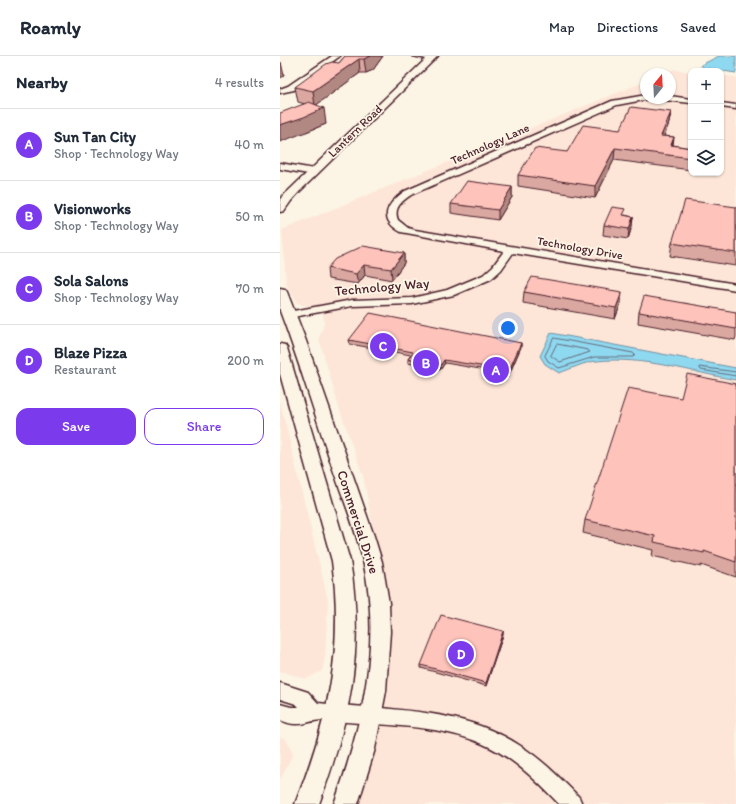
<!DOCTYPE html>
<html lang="en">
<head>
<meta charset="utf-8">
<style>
  :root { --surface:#fff; --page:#f2f2f3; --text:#1f2937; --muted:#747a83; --line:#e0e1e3; --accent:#7c3aed }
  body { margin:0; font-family:Itim,sans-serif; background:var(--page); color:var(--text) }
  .controls { position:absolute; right:12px; top:12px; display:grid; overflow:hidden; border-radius:8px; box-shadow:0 1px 3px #0004 }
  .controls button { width:36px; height:36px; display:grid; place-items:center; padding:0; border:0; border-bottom:1px solid var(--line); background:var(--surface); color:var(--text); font:20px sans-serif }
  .compass { position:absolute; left:360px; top:12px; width:36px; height:36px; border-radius:50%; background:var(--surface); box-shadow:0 1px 3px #0004; rotate:18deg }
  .you { position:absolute; left:228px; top:272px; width:14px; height:14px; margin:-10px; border:3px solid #fff; border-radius:50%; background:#1a73e8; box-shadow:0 0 0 6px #1a73e833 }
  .badge { display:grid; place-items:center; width:26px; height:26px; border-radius:50%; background:var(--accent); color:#fff; font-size:13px; font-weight:700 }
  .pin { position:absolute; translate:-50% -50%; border:2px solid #fff; box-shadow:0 1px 4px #0006 }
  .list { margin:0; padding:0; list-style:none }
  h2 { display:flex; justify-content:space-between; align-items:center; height:52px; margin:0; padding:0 16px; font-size:17px }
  h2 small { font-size:13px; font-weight:400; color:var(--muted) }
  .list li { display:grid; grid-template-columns:26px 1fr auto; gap:12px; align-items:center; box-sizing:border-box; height:72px; padding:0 16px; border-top:1px solid var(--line) }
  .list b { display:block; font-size:15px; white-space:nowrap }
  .list p { margin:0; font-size:13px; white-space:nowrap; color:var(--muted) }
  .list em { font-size:13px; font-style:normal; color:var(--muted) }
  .actions { display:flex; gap:8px; padding:12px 16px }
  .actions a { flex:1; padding:9px 0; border:1px solid var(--accent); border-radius:12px; text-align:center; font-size:14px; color:var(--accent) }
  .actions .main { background:var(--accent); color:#fff }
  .icon { flex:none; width:22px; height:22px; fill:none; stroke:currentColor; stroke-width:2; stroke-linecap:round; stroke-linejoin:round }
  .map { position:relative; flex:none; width:456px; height:748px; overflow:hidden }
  header { display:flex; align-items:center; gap:24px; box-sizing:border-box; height:56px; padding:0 20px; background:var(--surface); border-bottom:1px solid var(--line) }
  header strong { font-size:19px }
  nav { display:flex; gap:22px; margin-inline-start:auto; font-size:14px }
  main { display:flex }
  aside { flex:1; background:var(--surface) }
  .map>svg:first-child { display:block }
  .built { fill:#fde6d8 }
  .water { fill:#8fd9f0; stroke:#738fa1 }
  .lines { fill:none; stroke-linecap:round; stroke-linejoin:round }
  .shore { stroke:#66697a; stroke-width:1 }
  .minor-casing { stroke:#4a1f2b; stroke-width:3 }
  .tertiary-casing { stroke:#4a1f2b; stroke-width:3 }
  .minor { fill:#fcf5e5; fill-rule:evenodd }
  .tertiary { fill:#fcf5e5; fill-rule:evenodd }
  .wall { fill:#daa8a1; stroke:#4a1f2b }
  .shaded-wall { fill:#b28883; stroke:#4a1f2b }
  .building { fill:#fec3bb; stroke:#4a1f2b }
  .labels { text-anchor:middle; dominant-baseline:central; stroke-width:3.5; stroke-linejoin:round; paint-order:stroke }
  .far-street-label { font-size:12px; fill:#4a1f2b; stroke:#fcf5e5 }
  .street-label { font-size:14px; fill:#4a1f2b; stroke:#fcf5e5 }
</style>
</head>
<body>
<header>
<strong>Roamly</strong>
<nav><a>Map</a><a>Directions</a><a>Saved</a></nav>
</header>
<main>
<aside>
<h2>Nearby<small>4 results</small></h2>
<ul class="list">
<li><span class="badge">A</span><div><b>Sun Tan City</b><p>Shop · Technology Way</p></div><em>40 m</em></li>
<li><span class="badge">B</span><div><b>Visionworks</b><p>Shop · Technology Way</p></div><em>50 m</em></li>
<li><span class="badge">C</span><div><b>Sola Salons</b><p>Shop · Technology Way</p></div><em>70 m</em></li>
<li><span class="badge">D</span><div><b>Blaze Pizza</b><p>Restaurant</p></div><em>200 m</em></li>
</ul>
<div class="actions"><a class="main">Save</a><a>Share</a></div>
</aside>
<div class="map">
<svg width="456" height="748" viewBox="0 0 456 748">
  <rect width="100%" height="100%" fill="#fcf5e5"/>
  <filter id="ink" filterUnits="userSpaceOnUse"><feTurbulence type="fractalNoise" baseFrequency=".025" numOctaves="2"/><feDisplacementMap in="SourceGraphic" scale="8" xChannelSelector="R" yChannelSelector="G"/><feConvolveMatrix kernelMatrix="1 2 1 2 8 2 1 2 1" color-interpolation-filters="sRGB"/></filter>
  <g filter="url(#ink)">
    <g class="built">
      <path d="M394,13L411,16V117H441V19L456,21V748H74L98,683L106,615L107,544L83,420L59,352L39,282L44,268L43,256L17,247L6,228L2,174L366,25V42H390V18H382Z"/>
      <path d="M0,345L48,544L45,601L42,615L26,623L0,615Z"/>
      <path d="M0,681L6,683L13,698L0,724Z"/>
    </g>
    <g class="water">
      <path d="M439,0H456V17L423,12L421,9Z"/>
      <path d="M271,277L456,312V324C411,316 363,300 317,305C304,306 291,313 279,317L265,308L260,300Z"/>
    </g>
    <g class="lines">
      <g class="shore">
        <path d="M274,282L353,297L355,299L353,301H314L279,312L268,305L265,300Z"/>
        <path d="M277,288L308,294L310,296L280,306L271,300Z"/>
        <path d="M456,316L419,311L421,314L456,320"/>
      </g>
      <defs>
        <g id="minor">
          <path d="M52,0H60L14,34L0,37V33L8,30Z"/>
          <path d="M133,0H151L154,2L151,4Z"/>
          <path d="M366,39V42L369,43L337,49L131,139C122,145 113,152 118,164L128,172L135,174L456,228V234L233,197L221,214L211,223L174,239L132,248L72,250L8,262L2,259L8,256L72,244L132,242L167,234L203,219L213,210L224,195L121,176C98,163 106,148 125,135L332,45Z"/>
          <path d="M390,40L411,43V47L384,44L380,42H390Z"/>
          <path d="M441,47L456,49V53L441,51Z"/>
          <path d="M0,107L34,113L38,116L34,119L0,113Z"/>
          <path d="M0,627L28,636L38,647C105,654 181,651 239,689C262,703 280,722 299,741L302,748H279C257,725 233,701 203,688C155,667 98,670 47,664C32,663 26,669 15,668C10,668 5,666 0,664V648L11,651H19L16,648L0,643Z"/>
        </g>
        <g id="tertiary">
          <path d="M149,0H158L20,135L11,145L4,155L0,156V143L2,141Z"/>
          <path d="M0,232L5,233L7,236L26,285L94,480L102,506L109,547L110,576L106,635L95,693L78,748H54C82,671 102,586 83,505C75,469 60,436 49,401C33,352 18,303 0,255Z"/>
          <path d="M0,288L5,289L7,292L70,505C85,594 70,664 39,748H15C48,665 64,595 52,505L0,318Z"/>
        </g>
      </defs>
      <use href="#minor" class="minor-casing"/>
      <use href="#tertiary" class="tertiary-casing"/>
      <use href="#minor" class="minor"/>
      <use href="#tertiary" class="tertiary"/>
    </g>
    <g class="wall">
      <path d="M65,0H103L93,14L86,17H80L36,49L46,68L26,76L25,48L18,46L15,31L59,7Z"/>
      <path d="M391,56L389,67L384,80L394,81L393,89L411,92V114L334,104L315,142L238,130V119L287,96L340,74Z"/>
      <path d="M232,131V141L218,164L171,157V148Z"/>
      <path d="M456,151V210L390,200L392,187Z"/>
      <path d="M345,159L353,161L352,170L348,183L323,179L324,169Z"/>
      <path d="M124,197V207L112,224L85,219L78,228L48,223L47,212Z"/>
      <path d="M244,236L341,247L335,263L243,247Z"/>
      <path d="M359,256H456V281L455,284L358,267Z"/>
      <path d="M69,284L241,287V291L228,321L209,317L206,314L165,307L160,314L128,307V303L131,299L70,288Z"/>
      <path d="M456,328V521L421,509V511L372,500L373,494L303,477L305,464L401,342Z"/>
      <path d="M223,575V579L206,630L141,612V609Z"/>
    </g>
    <g class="shaded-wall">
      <path d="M91,0H103L93,14L86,17L84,3Z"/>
      <path d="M79,3L80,17L35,50L33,35Z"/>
      <path d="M1,6L4,20L0,22V7Z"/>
      <path d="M44,52L46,68L26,76L0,86V69Z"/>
      <path d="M391,56L389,67L380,91L381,80Z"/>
      <path d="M394,81L392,92L389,100L391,89Z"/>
      <path d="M335,92L334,104L315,142V130Z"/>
      <path d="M232,131V141L218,164V154Z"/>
      <path d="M353,161L352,170L348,183L349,173Z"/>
      <path d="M124,197V207L112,224L111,213Z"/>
      <path d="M84,209L85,219L78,228L76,218Z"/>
      <path d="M342,236L341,247L335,263L336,252Z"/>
      <path d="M241,287V291L228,321V317Z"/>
      <path d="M164,304L165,307L160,314V310Z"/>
      <path d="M223,575V579L206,630V627Z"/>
    </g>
    <g class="building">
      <path d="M65,0H91L84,3H79L33,35L15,31L46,8L52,6L59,7Z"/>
      <path d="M29,46L44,52L24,61L0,69V57Z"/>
      <path d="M351,51L391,56L381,80L394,81L391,89L411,92V102L335,92L315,130L238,119L255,92L287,96L303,69L340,74Z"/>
      <path d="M187,125L232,131L218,154L171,148Z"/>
      <path d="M405,144L456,151V197L392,187Z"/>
      <path d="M332,151L346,153L343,159L353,161L349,173L324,169Z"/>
      <path d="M83,190L124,197L111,213L84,209L76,218L47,212L55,203Z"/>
      <path d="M252,221L342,236L336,252L244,236Z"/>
      <path d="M364,240L456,256V273L359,256Z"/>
      <path d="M90,257L241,287L228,317L209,313L206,311L164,304L160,310L128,303L133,296L69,284Z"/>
      <path d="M407,318L456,328V506L424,495V497L374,486L375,480L305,464L348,332L401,342Z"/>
      <path d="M161,559L223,575L206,627L141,609Z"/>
    </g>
  </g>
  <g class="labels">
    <g class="far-street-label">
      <text transform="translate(75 75) rotate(-44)">Lantern Road</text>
      <text transform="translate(210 88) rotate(-24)">Technology Lane</text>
      <text transform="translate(300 192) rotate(10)">Technology Drive</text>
    </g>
    <g class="street-label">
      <text transform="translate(102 231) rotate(-5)">Technology Way</text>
      <text transform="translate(78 466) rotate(72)">Commercial Drive</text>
    </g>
  </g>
</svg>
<div class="controls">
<button>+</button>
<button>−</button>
<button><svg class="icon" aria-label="layers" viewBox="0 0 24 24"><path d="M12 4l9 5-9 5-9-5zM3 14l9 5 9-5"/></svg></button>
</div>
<svg class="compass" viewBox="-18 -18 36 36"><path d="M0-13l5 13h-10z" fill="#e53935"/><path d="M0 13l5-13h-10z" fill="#747a83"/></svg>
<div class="you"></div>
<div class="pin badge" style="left:216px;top:314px">A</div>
<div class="pin badge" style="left:146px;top:307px">B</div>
<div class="pin badge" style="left:103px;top:290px">C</div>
<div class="pin badge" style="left:181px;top:598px">D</div>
</div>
</main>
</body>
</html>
